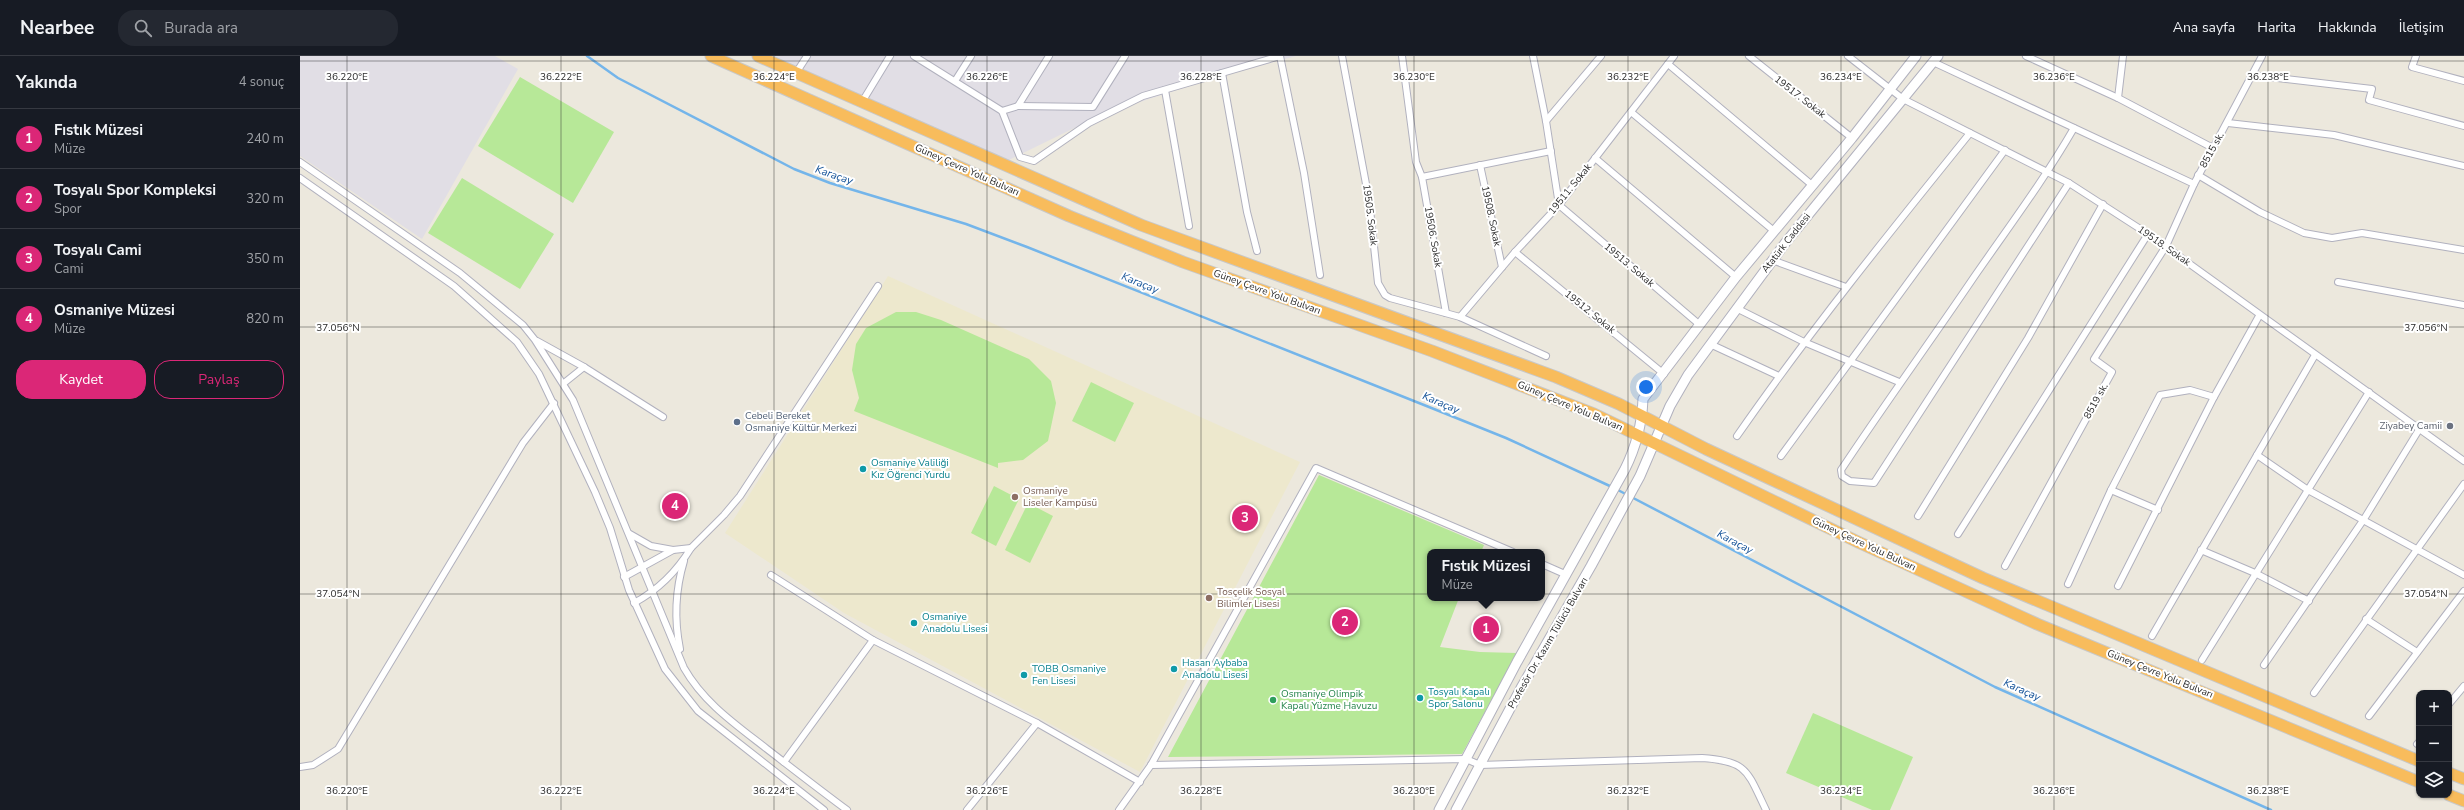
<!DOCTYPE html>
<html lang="tr">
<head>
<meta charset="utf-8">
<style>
  :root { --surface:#171b24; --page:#242831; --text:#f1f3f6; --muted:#9ea1a6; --line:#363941; --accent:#db2777 }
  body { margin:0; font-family:"Nunito Sans",sans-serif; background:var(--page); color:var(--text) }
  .controls { position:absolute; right:12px; bottom:12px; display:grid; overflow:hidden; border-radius:8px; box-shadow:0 1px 3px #0004 }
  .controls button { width:36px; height:36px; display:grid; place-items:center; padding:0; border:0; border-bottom:1px solid var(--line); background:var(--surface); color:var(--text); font:20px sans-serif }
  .you { position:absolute; left:1346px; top:331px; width:14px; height:14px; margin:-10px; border:3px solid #fff; border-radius:50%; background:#1a73e8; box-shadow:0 0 0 6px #1a73e833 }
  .badge { display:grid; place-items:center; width:26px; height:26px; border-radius:50%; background:var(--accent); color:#fff; font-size:13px; font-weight:700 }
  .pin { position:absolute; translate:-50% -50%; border:2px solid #fff; box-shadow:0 1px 4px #0006 }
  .popup { position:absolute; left:1127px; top:493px; width:118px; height:52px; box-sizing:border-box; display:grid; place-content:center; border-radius:8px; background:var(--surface); filter:drop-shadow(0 1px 3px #0005); font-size:13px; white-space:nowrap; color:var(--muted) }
  .popup b { font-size:15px; color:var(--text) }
  .popup::after { content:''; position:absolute; left:50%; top:100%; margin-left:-8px; border:8px solid transparent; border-top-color:var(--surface) }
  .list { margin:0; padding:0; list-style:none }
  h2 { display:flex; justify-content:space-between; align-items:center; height:52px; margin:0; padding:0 16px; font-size:17px }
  h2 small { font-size:13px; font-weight:400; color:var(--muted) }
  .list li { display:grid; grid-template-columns:26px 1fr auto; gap:12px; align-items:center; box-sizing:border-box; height:60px; padding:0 16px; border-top:1px solid var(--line) }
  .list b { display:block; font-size:15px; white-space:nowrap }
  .list p { margin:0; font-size:13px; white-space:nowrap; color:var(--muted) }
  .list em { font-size:13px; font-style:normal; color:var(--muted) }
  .actions { display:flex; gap:8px; padding:12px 16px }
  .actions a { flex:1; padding:9px 0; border:1px solid var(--accent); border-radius:16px; text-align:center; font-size:14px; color:var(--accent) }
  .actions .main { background:var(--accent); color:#fff }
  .icon { flex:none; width:22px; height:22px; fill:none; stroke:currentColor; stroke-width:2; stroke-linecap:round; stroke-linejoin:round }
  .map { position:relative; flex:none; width:2164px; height:754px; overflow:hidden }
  header { display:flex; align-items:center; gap:24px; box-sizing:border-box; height:56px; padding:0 20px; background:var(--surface); border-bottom:1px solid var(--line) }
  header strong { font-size:19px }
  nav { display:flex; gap:22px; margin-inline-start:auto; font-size:14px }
  .search { width:280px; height:36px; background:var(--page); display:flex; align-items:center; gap:10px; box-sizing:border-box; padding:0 14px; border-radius:16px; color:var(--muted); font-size:15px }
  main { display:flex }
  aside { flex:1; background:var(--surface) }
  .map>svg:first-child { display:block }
  .industrial { fill:#e1dee5 }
  .education { fill:#ede8cd }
  .pitch { fill:#b7e898 }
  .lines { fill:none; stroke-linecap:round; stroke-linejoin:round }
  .stream { stroke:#74b5ea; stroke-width:2.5 }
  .street-casing { stroke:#b1b1be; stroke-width:8 }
  .secondary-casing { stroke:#b1b1be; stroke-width:11 }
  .highway-casing { stroke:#c8c8c8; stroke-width:13 }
  .street { stroke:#fff; stroke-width:6 }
  .secondary { stroke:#fff; stroke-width:9 }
  .highway { stroke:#f8bc5c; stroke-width:11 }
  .ticks { fill:none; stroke:#2b2b2b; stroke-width:1; stroke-opacity:0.45 }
  .service-dot { fill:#5c6f8a; stroke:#fff; stroke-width:1.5 }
  .worship-dot { fill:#6b7280; stroke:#fff; stroke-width:1.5 }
  .culture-dot { fill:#0f9aa8; stroke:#fff; stroke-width:1.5 }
  .education-dot { fill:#8d6e63; stroke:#fff; stroke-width:1.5 }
  .leisure-dot { fill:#2e9e5b; stroke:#fff; stroke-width:1.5 }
  .labels { text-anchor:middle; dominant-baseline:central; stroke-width:4; stroke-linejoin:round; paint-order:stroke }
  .street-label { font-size:10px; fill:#2b2b2b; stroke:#fff }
  .service-label { font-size:10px; fill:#4e5e75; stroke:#fff; text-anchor:start }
  .worship-label { font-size:10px; fill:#5b616d; stroke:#fff; text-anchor:end }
  .culture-label { font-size:10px; fill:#0d838f; stroke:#fff; text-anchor:start }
  .education-label { font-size:10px; fill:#785e54; stroke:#fff; text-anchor:start }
  .leisure-label { font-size:10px; fill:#27864d; stroke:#fff; text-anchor:start }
  .water-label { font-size:11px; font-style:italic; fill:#125197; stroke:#fff }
  .ticks-label { font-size:10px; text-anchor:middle; fill:#2b2b2b; stroke:#fff; stroke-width:4; stroke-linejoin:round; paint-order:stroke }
</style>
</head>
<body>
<header>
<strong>Nearbee</strong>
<div class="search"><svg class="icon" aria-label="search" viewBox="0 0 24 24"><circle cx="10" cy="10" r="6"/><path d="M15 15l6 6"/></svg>Burada ara</div>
<nav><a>Ana sayfa</a><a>Harita</a><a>Hakkında</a><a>İletişim</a></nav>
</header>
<main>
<aside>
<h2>Yakında<small>4 sonuç</small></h2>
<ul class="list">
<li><span class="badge">1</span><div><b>Fıstık Müzesi</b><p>Müze</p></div><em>240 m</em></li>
<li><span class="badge">2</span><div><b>Tosyalı Spor Kompleksi</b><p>Spor</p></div><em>320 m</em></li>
<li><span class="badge">3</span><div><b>Tosyalı Cami</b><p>Cami</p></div><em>350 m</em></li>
<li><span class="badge">4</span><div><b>Osmaniye Müzesi</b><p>Müze</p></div><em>820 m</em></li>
</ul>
<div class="actions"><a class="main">Kaydet</a><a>Paylaş</a></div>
</aside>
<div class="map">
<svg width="2164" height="754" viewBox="0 0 2164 754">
  <rect width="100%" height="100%" fill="#ece8dd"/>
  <g class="industrial">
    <path d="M0,0H195L218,13L122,183L0,100Z"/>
    <path d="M473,0H996L918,21L805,57L707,105L539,32Z"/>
  </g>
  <path class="education" d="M588,220L1000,406L840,716L544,557L425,477Z"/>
  <g class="pitch">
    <path d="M220,21L314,76L273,147L178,90Z"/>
    <path d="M162,122L254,178L220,233L128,177Z"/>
    <path d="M596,256H616L641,264L729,303L751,325L756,347L748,385L723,404L698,407V412L554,355L559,342L552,314L556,288L566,272Z"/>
    <path d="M791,326L834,347L815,386L772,365Z"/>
    <path d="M1019,419L1184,489L1181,496H1130V542H1159L1140,591L1180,596L1217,597L1162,698L868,701Z"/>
    <path d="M694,430L719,443L696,490L671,477Z"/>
    <path d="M728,447L753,460L730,507L705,494Z"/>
    <path d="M1513,657L1613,701L1590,754H1572L1486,717Z"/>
  </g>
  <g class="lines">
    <g class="stream">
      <path d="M287,0L318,22L494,113L530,127L666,168L727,191L1129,351L1206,382L1312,431"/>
      <path d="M1316,433L1695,631L1971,754"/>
    </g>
    <defs>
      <g id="street">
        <path d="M614,0L702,55L720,101L734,105L789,67L843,40L980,0"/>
        <path d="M980,0L1004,117L1020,219"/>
        <path d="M1042,0L1069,144L1078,227L1085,239L1090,242L1160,261L1246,300"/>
        <path d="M1102,0L1116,106L1122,121L1146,257"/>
        <path d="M1233,0L1246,65L1259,149L1400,269"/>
        <path d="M1449,0L1552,82"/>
        <path d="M1548,0L1603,43L1769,127L1848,178L2164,405"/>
        <path d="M1726,0L1818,42L1913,92"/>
        <path d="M2116,0L2112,11L2164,25"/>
        <path d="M1633,6L1894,128"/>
        <path d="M1368,8L1512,129"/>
        <path d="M496,17L507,0"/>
        <path d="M922,17L947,156L957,195"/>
        <path d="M1951,19L2072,33L2069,44L2164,70"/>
        <path d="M655,25L671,0"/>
        <path d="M865,34L889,170"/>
        <path d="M1818,42L1823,0"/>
        <path d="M562,46L590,0"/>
        <path d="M718,50L793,51L825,0"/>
        <path d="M702,55L718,50L749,0"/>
        <path d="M1331,56L1474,175"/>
        <path d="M1246,65L1301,0"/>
        <path d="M1928,67L2034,79L2164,110"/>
        <path d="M1295,102L1436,221"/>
        <path d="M0,106L160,217L223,269L235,284L273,344L384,612C404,647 435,668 467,693C493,713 520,734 547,754"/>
        <path d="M1180,109L1202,211"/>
        <path d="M1898,119L1960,156L2004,177L2032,182L2062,177L2164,194"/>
        <path d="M1122,121L1251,95"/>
        <path d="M0,122L154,230L217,286L239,318L295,436L310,472L329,534L365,613L398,655L524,754"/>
        <path d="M1769,127L1574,427L1550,425L1542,420L1541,414C1584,349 1630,286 1674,221C1708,172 1744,124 1774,72"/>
        <path d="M1215,196L1364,318"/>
        <path d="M1472,204L1546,231"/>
        <path d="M2038,226L2164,249"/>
        <path d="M1436,252L1504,286L1599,326"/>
        <path d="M1160,261L1215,196L1259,149L1374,0"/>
        <path d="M237,285L284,311L264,327"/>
        <path d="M1410,288L1479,320"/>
        <path d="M284,311L363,361"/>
        <path d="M1437,380C1510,275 1590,176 1670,77"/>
        <path d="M1957,399L2008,434L2164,519"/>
        <path d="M1481,400L1705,94"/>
        <path d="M1811,434L1858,454"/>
        <path d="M1618,460L1728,282L1803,148"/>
        <path d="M330,478L351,490L373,494"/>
        <path d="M1658,478L1848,178"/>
        <path d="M391,492L424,459L440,440L578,230"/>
        <path d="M1901,494L1955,517L2009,545"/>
        <path d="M1242,508L1267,519"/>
        <path d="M1705,510L1812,316L1794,303L1866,190L1894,128L1962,0"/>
        <path d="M471,519L573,584L484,706"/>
        <path d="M324,521L373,494L391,492C377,515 358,534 334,547"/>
        <path d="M1768,528L1811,434L1860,339L1890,334L1914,341"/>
        <path d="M1818,530L1914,341L1959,260"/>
        <path d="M2066,563L2117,596"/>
        <path d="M1852,580L2015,299"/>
        <path d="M573,584L737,667L840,726"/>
        <path d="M380,593C374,563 375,535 384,505"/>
        <path d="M1902,604L2069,336"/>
        <path d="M1964,609L2064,463L2120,372"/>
        <path d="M2014,637L2164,428"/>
        <path d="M2149,648L2164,630"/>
        <path d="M2069,660L2164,535"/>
        <path d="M2117,688L2119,686"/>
        <path d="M851,709L1166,703L1180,709L1402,702C1448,705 1447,715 1466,754"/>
        <path d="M0,711L13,709L38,693L223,387L254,347"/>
        <path d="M667,754L737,667"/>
        <path d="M819,754L851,709L1016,412L1213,496"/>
      </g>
      <g id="secondary">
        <path d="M1139,754L1217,606L1325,413C1336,391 1342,368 1343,343L1436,221L1552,82L1616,0"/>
        <path d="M1156,754L1221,632L1291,510L1340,420L1370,350L1388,319L1486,186L1638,0"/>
      </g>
      <g id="highway">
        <path d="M411,0L769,160L883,206L1132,295L1294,358L1558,486L1737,568L2119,726"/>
        <path d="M458,0L841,169L1256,321L1319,348L1406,393L1683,522L2119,705"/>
        <path d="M2149,717L2164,723"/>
        <path d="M2149,739L2164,745"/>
      </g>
    </defs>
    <use href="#street" class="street-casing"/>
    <use href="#secondary" class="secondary-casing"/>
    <use href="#highway" class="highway-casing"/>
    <use href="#street" class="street"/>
    <use href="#secondary" class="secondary"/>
    <use href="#highway" class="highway"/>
  </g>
  <path class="ticks" d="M47,0V754M261,0V754M474,0V754M687,0V754M901,0V754M1114,0V754M1328,0V754M1541,0V754M1754,0V754M1968,0V754M0,5H2164M0,271H2164M0,538H2164"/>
  <circle class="service-dot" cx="437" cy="366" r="4"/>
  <circle class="worship-dot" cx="2150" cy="370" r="4"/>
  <g class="culture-dot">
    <circle cx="563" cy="413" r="4"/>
    <circle cx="614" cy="567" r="4"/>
    <circle cx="874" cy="613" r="4"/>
    <circle cx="724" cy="619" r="4"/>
    <circle cx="1120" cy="642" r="4"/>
  </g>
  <g class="education-dot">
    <circle cx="715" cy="441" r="4"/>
    <circle cx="909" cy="542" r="4"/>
  </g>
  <circle class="leisure-dot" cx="973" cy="644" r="4"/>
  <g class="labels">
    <g class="street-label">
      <text transform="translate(1500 41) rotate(38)">19517. Sokak</text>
      <text transform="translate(1912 94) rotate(-61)">8515 sk.</text>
      <text transform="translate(667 114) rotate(24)">Güney Çevre Yolu Bulvarı</text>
      <text transform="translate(1270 133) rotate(-51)">19511. Sokak</text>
      <text transform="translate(1070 159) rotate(83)">19505. Sokak</text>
      <text transform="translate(1191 160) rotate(78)">19508. Sokak</text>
      <text transform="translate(1133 181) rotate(80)">19506. Sokak</text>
      <text transform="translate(1486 187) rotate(-52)">Atatürk Caddesi</text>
      <text transform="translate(1864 190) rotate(35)">19518. Sokak</text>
      <text transform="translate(1329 209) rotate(40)">19513. Sokak</text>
      <text transform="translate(967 236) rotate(20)">Güney Çevre Yolu Bulvarı</text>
      <text transform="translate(1290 256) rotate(39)">19512. Sokak</text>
      <text transform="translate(1796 345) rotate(-61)">8519 sk.</text>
      <text transform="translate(1270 350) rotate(23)">Güney Çevre Yolu Bulvarı</text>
      <text transform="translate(1564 488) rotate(25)">Güney Çevre Yolu Bulvarı</text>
      <text transform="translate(1248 587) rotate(-60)">Profesör Dr. Kazım Tülücü Bulvarı</text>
      <text transform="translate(1860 618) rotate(22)">Güney Çevre Yolu Bulvarı</text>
    </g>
    <g class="service-label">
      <text x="445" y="360">Cebeli Bereket<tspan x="445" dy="12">Osmaniye Kültür Merkezi</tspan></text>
    </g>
    <g class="worship-label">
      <text x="2142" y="370">Ziyabey Camii</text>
    </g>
    <g class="culture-label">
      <text x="571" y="407">Osmaniye Valiliği<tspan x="571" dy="12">Kız Öğrenci Yurdu</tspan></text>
      <text x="622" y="561">Osmaniye<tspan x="622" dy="12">Anadolu Lisesi</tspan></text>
      <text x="882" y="607">Hasan Aybaba<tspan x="882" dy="12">Anadolu Lisesi</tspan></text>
      <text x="732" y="613">TOBB Osmaniye<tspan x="732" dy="12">Fen Lisesi</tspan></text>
      <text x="1128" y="636">Tosyalı Kapalı<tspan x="1128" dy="12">Spor Salonu</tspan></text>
    </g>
    <g class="education-label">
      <text x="723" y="435">Osmaniye<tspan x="723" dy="12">Liseler Kampüsü</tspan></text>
      <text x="917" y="536">Tosçelik Sosyal<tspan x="917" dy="12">Bilimler Lisesi</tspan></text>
    </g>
    <g class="leisure-label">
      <text x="981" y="638">Osmaniye Olimpik<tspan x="981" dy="12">Kapalı Yüzme Havuzu</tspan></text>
    </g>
    <g class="water-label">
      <text transform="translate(534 119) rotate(19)">Karaçay</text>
      <text transform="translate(840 227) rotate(22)">Karaçay</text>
      <text transform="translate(1141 347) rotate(23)">Karaçay</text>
      <text transform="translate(1435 486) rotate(28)">Karaçay</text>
      <text transform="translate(1722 634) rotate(24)">Karaçay</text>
    </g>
  </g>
  <g class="ticks-label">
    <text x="47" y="24">36.220°E</text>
    <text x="261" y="24">36.222°E</text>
    <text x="474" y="24">36.224°E</text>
    <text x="687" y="24">36.226°E</text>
    <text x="901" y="24">36.228°E</text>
    <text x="1114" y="24">36.230°E</text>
    <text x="1328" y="24">36.232°E</text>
    <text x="1541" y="24">36.234°E</text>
    <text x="1754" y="24">36.236°E</text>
    <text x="1968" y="24">36.238°E</text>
    <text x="38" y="275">37.056°N</text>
    <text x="2126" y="275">37.056°N</text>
    <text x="38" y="541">37.054°N</text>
    <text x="2126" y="541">37.054°N</text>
    <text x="47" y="738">36.220°E</text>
    <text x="261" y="738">36.222°E</text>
    <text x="474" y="738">36.224°E</text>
    <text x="687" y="738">36.226°E</text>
    <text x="901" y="738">36.228°E</text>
    <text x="1114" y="738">36.230°E</text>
    <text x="1328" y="738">36.232°E</text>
    <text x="1541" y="738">36.234°E</text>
    <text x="1754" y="738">36.236°E</text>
    <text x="1968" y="738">36.238°E</text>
  </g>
</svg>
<div class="controls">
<button>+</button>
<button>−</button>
<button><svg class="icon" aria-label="layers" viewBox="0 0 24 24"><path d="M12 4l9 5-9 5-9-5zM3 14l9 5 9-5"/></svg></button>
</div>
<div class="you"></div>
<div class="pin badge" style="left:1186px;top:573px">1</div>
<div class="popup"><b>Fıstık Müzesi</b>Müze</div>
<div class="pin badge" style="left:1045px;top:566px">2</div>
<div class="pin badge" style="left:945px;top:462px">3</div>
<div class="pin badge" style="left:375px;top:450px">4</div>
</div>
</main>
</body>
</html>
